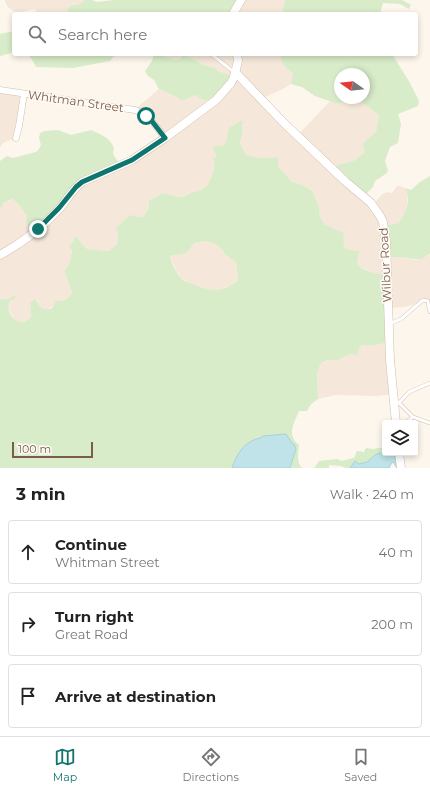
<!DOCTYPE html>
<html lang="en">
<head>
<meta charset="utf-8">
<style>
  :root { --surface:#fff; --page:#f6f6f6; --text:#222; --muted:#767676; --line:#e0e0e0; --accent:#0f766e }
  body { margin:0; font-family:Montserrat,sans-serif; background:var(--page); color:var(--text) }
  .controls { position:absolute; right:12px; bottom:12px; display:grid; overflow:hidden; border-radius:4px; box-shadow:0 2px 6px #0003 }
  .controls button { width:36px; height:36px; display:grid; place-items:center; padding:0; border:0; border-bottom:1px solid var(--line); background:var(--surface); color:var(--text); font:20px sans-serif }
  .compass { position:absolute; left:334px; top:68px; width:36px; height:36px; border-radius:50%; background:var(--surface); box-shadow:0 2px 6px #0003; rotate:284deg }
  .scale { position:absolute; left:12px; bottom:10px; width:81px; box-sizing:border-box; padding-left:4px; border:2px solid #7a5c4d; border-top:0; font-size:11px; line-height:14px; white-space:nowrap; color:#7a5c4d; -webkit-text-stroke:3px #fffaf3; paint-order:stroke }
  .stop { position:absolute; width:12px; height:12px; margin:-9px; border:3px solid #0f766e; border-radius:50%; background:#fff }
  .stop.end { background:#0f766e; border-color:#fff; box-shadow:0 1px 4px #0008 }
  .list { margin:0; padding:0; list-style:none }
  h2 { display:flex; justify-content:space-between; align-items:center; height:52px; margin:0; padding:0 16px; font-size:17px }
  h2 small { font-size:13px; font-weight:400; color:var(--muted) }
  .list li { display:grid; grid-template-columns:26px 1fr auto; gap:12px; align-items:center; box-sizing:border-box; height:64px; margin:0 8px 8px; padding:0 8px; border:1px solid var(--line); border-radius:4px }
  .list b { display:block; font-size:15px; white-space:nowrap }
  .list p { margin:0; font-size:13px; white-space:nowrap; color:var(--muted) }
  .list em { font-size:13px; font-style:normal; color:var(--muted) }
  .icon { flex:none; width:22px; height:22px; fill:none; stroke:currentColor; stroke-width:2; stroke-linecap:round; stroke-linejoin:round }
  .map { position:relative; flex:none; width:430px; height:468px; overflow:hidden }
  .search { position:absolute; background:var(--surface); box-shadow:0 2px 6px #0003; left:12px; right:12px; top:12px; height:44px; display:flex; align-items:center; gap:10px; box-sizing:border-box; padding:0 14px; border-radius:4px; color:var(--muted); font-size:15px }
  .sheet { height:268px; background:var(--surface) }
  nav { display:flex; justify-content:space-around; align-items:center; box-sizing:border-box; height:56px; border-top:1px solid var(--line); background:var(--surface); font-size:11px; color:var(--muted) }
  nav a { display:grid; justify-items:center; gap:2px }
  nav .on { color:var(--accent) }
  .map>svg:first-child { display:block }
  .residential { fill:#f5e8da }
  .green { fill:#d8ecc9; fill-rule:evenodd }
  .water { fill:#bfe3e8; stroke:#a5d3da }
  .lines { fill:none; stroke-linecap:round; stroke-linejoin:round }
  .service-casing { stroke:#d1beb0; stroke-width:4 }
  .minor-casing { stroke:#d1beb0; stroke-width:7 }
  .tertiary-casing { stroke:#d1beb0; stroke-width:9 }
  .service { stroke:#fff; stroke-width:3 }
  .minor { stroke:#fff; stroke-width:6 }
  .tertiary { stroke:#fff; stroke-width:8 }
  .route { stroke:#0f766e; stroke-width:5 }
  .labels { text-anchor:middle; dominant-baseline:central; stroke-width:3; stroke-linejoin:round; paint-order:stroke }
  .street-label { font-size:12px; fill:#7a5c4d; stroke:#fffaf3 }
</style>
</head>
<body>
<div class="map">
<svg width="430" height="468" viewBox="0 0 430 468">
  <rect width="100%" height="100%" fill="#fdf6ec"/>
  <g class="residential">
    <path d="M5,0H85L80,4L69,6L66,13L60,14H37L35,9L28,10L21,13H16L8,7L5,2Z"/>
    <path d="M244,0H284L285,1L282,14H238Z"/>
    <path d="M163,54H280L281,60L284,66L293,73L291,84L281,90L263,98L298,135L330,101L338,104L346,101L359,100L379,115L376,132L362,144L365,152L355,160L338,165L373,205L382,194L388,192L392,193L397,186H400L405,188L406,189L408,193L406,208L404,215L399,223L385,226L388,258L403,257L416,260L429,255L430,253V301L404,307L388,308L386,275L373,273L370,271L360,267L357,264V261L344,247L343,244L344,233L324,224L320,216V212L302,185L292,182L278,166L277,157L268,159L262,158L258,159L246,155L240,143L243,130L242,126L243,122L226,142L222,146H216L214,149L215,153L218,157L214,161L215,165L210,182L203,189L198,192L187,194L184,197H179L163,193L149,204L146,214L144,216L139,218L118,232L117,243V244L109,251L87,249L83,244L79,241L77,237H75L71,245L72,250L70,262L64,272L65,273L72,292L69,297L48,309H43L41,307L37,300L30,303L31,317L27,321L20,323L15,320L11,314L9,308V303L14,295L12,298L9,299H0V209L2,205L6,201L12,199L18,202L21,206L23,211L27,216L166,138L154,122L134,110L159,89L177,97L182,101L195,95L202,100L227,74L218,71L215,68L201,64L197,61L182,56L180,59L175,60L164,56Z"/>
    <path d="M0,89L30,94L23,107L16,138L3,143L0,147Z"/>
    <path d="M205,241L216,244L223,250L224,254L236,262L238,281L232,285L221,289L213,290L207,289L197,286L182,279L176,270L170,256L187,253L194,243Z"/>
    <path d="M389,343L394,394L377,396L335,395L318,399L317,375L320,365L322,362L328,360H338L350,354L359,349L362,345L373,346L379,344Z"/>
  </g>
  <g class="green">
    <path d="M85,0H92L97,2L114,0H244L238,14H60L66,13L69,6L80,4Z"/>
    <path d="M284,0H402L411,5L409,9L400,4L383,3L380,14H282L285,1Z"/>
    <path d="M14,31V52L0,56V34Z"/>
    <path d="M28,54H119L113,57L110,61L73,68L36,67L33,61Z"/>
    <path d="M154,54H163L164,56L175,60L180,59L182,56L185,55L197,61L201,64L215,68L218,71L227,74L234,77L209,100H202L195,95L182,101L177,97L159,89L154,80L148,76L145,71L152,61Z"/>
    <path d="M280,54H392L410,83L419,101L418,106L398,114L401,124L398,143L390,147L385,161L388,170L387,173L375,181L373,187L365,195L334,169L338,165L355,160L365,152L362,144L376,132L379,115L359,100L346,101L338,104L315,96L302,87L291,84L293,73C285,67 281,65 280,54ZM340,74H364V98H340Z"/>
    <path d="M241,121H243L242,126L243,130L240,143L246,155C256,158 266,159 277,157L278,158V166L292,182L302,185L312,191L319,207L320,216L324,224L344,233C343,249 343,250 359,251L357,264C363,271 377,274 386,275L389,343L379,344L373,346L362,345L359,349L357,355L350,354L338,360H328L322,362L320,365L317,375L318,399L311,404L307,411H299C294,424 286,434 299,445C298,454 296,461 302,468H290L296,449L261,438L235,459L232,468H0V299C5,300 11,299 14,295L16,298C13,299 12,299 10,301C4,311 18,332 31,317L30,303L35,299C38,301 38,304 41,307C43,310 50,310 53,307C53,306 56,301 56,301C64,301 68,300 72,292L65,273L64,272L70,262L72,250L69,246L71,245L75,237H77C80,242 84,245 87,249L109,251L117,244V243L118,235L116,228L130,215C137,217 144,220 147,211C148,208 149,205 149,201L163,193L179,197H184C188,193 191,193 195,192C205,190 210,183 212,175C214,169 216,165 213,159L217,157L213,149L215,146H222L226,142L229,128ZM205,241L216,244L223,250L224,254L236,262L238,281C223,292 210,292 193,284C190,283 184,281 182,279C176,273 172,264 170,256L187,253L194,243Z"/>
    <path d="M58,130L71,135L91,130L100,134L108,139L112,144L114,148L113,154L119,163L90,179L33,235L26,222L27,216C21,209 21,204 12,199C5,201 3,203 0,209V161L7,156L13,158L36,152L39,149L41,145L39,138L40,133L45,131Z"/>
    <path d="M430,176V253C420,263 413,258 401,257C397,257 392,258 388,258L385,226L399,223C405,214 412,198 405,188L411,190L420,182Z"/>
    <path d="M385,447V453C374,452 374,458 366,462C364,463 361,463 359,464L355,462L350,468H346L341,466L329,465V468H314L319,461L337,459L342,461L353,458H354L357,451L364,452L366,448L373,449Z"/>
  </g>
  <g class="water">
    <path d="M286,434L292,443L294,444L296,449L290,468H232C236,456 242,445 254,440C258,438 260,439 263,436Z"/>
    <path d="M380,453L393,455V453H394L397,468L393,462L391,464L389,468H350L355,461L359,464L367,462L375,455Z"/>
  </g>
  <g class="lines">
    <defs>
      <g id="service">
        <path d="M211,54L234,72"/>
        <path d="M389,324L401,319L423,300L428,301L429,308L430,312"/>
        <path d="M396,400L413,417L430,423"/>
        <path d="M399,403L409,392L430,383"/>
        <path d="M405,423L413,417"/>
      </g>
      <g id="minor">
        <path d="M0,90L135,110C149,116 156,126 165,138"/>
        <path d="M16,138L19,126L24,94"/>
      </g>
      <g id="tertiary">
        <path d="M233,14L241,0"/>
        <path d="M236,73L284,123L345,181L371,203L380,216L383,222L386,242L390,360L396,423"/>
        <path d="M0,255C22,243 42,228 59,209C67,200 72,190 82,182L132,160L165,138L216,100L224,91L231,83L234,77L238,61L237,54"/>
        <path d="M399,453L401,468"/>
      </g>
    </defs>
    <use href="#service" class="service-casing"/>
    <use href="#minor" class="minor-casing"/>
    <use href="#tertiary" class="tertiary-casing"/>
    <use href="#service" class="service"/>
    <use href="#minor" class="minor"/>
    <use href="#tertiary" class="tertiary"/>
  </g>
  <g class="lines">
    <path class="route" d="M38,229L59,208L76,187L82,182L132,160L165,138L151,120L146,116"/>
  </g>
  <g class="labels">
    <g class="street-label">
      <text transform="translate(76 101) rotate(8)">Whitman Street</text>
      <text transform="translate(385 265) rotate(-93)">Wilbur Road</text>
    </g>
  </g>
</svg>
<div class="controls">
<button><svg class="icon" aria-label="layers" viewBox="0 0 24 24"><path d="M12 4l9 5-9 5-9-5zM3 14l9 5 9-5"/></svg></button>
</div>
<svg class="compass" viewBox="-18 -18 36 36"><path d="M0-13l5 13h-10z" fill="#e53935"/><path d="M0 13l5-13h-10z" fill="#767676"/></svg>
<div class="scale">100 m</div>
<div class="stop" style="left:146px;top:116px"></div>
<div class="stop end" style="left:38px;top:229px"></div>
<div class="search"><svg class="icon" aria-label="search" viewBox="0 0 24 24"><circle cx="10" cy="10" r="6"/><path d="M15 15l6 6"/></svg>Search here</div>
</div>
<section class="sheet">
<h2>3 min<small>Walk · 240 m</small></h2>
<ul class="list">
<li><svg class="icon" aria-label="ahead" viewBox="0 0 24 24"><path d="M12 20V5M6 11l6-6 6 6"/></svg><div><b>Continue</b><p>Whitman Street</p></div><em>40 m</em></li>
<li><svg class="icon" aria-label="right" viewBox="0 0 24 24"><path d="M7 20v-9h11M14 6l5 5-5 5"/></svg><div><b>Turn right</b><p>Great Road</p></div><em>200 m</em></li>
<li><svg class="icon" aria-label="arrive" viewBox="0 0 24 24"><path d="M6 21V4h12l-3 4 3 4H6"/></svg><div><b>Arrive at destination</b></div></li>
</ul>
</section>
<nav>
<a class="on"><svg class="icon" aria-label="map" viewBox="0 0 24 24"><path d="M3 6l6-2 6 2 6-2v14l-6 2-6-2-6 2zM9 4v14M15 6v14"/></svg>Map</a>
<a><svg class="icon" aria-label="directions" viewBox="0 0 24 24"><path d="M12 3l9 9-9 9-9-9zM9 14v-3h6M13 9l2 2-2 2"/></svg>Directions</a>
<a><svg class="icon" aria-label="saved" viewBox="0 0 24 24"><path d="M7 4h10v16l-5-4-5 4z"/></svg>Saved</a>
</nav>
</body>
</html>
